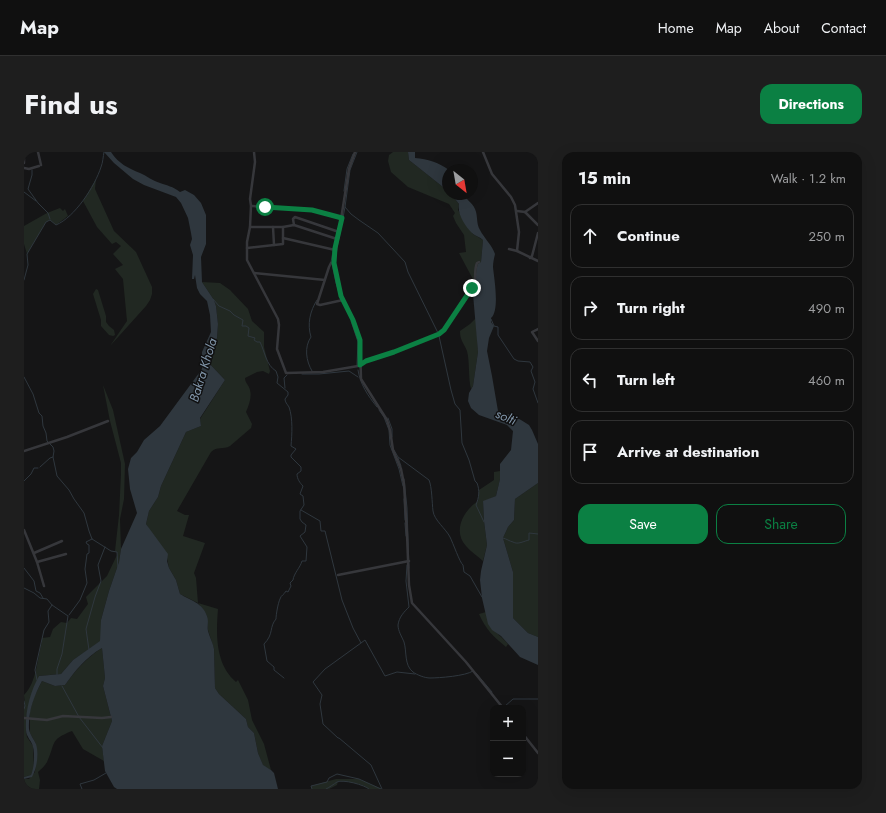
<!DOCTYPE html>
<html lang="en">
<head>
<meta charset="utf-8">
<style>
  :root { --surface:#101010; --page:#1e1e1e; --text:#f1f3f6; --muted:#9c9d9f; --line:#303030; --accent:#0b8043 }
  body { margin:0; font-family:Jost,sans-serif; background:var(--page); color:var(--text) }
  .controls { position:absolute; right:12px; bottom:12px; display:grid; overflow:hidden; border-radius:8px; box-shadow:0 4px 16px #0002 }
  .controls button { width:36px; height:36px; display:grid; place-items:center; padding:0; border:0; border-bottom:1px solid var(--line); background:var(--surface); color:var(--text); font:20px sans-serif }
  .compass { position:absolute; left:418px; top:12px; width:36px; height:36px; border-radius:50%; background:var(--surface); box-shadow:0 4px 16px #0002; rotate:149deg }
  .stop { position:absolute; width:12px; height:12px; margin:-9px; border:3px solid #0b8043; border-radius:50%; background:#fff }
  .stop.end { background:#0b8043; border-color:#fff; box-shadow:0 1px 4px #0008 }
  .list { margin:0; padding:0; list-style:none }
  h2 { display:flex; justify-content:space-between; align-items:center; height:52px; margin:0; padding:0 16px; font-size:17px }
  h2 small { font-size:13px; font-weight:400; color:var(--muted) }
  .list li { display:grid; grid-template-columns:26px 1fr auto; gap:12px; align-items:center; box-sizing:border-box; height:64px; margin:0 8px 8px; padding:0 8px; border:1px solid var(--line); border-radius:12px }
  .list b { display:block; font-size:15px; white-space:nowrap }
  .list em { font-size:13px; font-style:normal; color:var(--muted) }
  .actions { display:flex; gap:8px; padding:12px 16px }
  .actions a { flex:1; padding:9px 0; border:1px solid var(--accent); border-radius:12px; text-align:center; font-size:14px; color:var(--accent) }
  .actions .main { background:var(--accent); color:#fff }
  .icon { flex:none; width:22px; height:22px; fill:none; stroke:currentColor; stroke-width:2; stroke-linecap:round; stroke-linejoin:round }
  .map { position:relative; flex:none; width:514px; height:637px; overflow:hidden; border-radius:12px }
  header { display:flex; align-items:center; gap:24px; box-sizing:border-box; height:56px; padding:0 20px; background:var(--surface); border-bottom:1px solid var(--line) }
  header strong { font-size:19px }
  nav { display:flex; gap:22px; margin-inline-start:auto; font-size:14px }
  .intro { display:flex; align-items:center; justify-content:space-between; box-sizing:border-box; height:96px; padding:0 24px }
  h1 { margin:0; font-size:28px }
  .button { padding:10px 18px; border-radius:12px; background:var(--accent); color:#fff; font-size:14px; font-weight:700 }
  main { display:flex; gap:24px; padding:0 24px }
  aside { flex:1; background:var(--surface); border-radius:12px; box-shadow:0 4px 16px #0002 }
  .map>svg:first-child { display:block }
  .green { fill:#212822 }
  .water { fill:#2f373e }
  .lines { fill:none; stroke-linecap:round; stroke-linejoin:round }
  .stream { stroke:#2f373e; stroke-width:1 }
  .minor { stroke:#36373b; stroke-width:2.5 }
  .route { stroke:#0b8043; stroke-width:5 }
  .labels { text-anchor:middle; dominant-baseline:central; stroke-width:3; stroke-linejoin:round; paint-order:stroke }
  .water-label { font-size:13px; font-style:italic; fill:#8398ac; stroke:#101011 }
</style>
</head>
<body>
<header>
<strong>Map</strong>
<nav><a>Home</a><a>Map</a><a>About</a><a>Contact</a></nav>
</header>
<div class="intro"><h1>Find us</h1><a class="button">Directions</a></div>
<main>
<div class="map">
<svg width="514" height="637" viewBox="0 0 514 637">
  <rect width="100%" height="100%" fill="#151516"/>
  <g class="green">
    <path d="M369,0H384L385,8L424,39V42H427L435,52L434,58L449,82L459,88L457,110L451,131L435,101L442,100L440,83L432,71L429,64L431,61L425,52L384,35L367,20L364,9L365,3Z"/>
    <path d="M72,27L71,37L90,79L112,100L128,135V142L126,148L122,154L86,194L103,169L99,127L91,117L99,113L89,102L97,94L92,90L88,92L73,75L59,49Z"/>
    <path d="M36,56L39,59L41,57L44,64L32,73L26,68L22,70L3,102L0,92V74L23,61Z"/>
    <path d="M178,130L196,131L206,138L224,157L228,169L240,180V195L246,219L245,222L239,219L233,220L221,226C221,231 225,233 226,238C228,245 225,253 222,260L228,272L227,276L206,294C199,298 193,294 187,300L153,359L161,363H165L159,384L181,391L170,421L172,426L174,451L194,457C192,482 191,512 212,530L214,528L224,548L228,568L240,592L247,618L239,614L234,601L230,581L224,575L222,567L195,542L191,536L190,497L184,478L183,464L181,460L174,451L156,442L152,428L145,416L143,406L122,372L125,359L134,345L137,334L162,280L177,274L176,267L201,228L183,209L193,186L194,172L192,154L190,148Z"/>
    <path d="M72,137L74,138L82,164V170L85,174L90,178L91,183L89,184L85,183L77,174V168L69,142Z"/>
    <path d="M452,166L454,200L449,234L447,237C444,225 446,211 443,199C440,191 436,189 436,179L446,172Z"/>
    <path d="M79,233L89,258L101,312L100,347L96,367L97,397L95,410L85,439L77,468V489L49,508L37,522L15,524L2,566V578L3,585L9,594L10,618L7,623L0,625V554L1,553L0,543C13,530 13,507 18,490V486L26,485L29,477L37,470L43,471L47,466L53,467L64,452L62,445L83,424L93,403V400L91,399L95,363L97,322V311L86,269Z"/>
    <path d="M476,319V327L472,344L459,350L460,369L463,393L459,409C454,404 447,400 442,394C428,379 440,358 454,349L455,338L470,328V320Z"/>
    <path d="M514,331V485L504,481L489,466V420L479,386L484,375L490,368L491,347Z"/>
    <path d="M462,460C466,480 472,478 484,492L482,495C469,484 462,478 455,462Z"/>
    <path d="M78,496L81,526L79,534L88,569L78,594L80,609L59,597L48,579C25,588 32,591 23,610C21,614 17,617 14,620L16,628L15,637H0V627H5L11,620L12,592L6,581V559L10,545L18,529L31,534L41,533C52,518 62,506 78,496Z"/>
    <path d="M312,627H335L358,637H345C338,631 325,630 316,629H314L313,633L305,637H288L287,634Z"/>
  </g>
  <g class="water">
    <path d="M80,0H87C95,12 104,16 116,21C123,24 129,29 136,31C144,34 148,34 156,40L161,38L170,43L177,51L182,63V92L177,105L178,130L190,148L192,154L194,172L193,186L183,209L201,228L176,266L177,274L162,280L137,334L134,345L125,359L122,372L144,402L143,409L145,416L152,428L156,442C166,448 179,451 183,464C185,469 183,474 184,479C186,486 189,491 190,497L191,536L195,542L222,567L224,575L230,581L234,601L239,613L247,618L250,621L254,637H93L90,635L81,619L78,594L88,569L79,534L81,526L78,496C61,506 52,518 41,533L31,534L18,529C10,544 4,560 5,577C6,583 10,587 12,592C15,602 13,616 8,625L0,627V625L7,623C10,617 11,602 9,595C8,589 2,585 2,578C1,560 6,540 15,524L37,522L49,508L76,489L77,468L85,439L95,410L97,397L113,361L106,337L104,317L107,306L113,300L120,288L136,274L178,217V200L187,180L186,163L183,149L176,142L173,136L171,123L170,127H168L169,103L166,93L168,87L167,81L164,66L157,51L152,45L120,33L109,27L90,11Z"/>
    <path d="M384,0H391V6C404,7 414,10 425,18L424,39L385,8Z"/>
    <path d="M427,42H440C442,48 448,50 451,57C454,63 452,72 456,78C460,86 468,93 471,102C470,106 469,111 469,115C470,126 476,158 467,166V170L470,174L465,186L463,199L468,224L474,259L482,263L486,262L497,268L505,273L508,278L514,292V331L491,347L490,368L484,375L479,386L489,420V466L504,481L514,485V513L496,505L477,484L468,478L464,472L458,446L456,428L457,419L463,393L460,369L459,349L472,344L476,327V312L487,298L489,279L483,273L455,263L447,256L444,249L445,241L449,234L454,200L449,142L453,115L454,112L457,110L459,88C456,85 451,84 448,81C441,74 433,62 435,52Z"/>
  </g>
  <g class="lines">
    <g class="stream">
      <path d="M333,0L326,18L321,55L327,62L335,68L354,81L368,96L381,110L384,120L414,181"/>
      <path d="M8,18V23L4,37L14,51L24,61L26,67"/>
      <path d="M320,39L323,17L329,2"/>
      <path d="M0,40L12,49"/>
      <path d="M315,87L321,55"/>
      <path d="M310,96L312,87"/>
      <path d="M307,110L309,99"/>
      <path d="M308,112L312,131L317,147"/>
      <path d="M0,128L4,113L3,102L22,70L26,68L32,73C51,65 71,34 77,15C79,10 79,5 80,0"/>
      <path d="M189,147L195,154L206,159L210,163L219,168L218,174H222L225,176L224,184L231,186L230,188L233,190H236C241,200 242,213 252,219L254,225L253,231L264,240V243L261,247C261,250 263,252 265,255C269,266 268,283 267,294L272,297L267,303V305L277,315V319L273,322C273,327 276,331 279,334L276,342L279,344L280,353L276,359V367L278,370L282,373L281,380L276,384L283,395L282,409H278C276,416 270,421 269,428L266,431L267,434L264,440L262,439C260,443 257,443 256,447C254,451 252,463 252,467C245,475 250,482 240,492L243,509L250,515V518L260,526"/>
      <path d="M318,149L322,156"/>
      <path d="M467,167L470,174L474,175V183L490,207L494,209L506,210L509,215L507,219L511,230L509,237L514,251"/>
      <path d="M327,169L334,190L333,213"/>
      <path d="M415,184L427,238L431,252L436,258L438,291L445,308L451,329L453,331C456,339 455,345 452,353L460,370"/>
      <path d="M334,218C336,232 344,244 353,255"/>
      <path d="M288,219C282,209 280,195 287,185C283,172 286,159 293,148"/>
      <path d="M278,222H295L325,219L334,225"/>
      <path d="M0,225L9,242L15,261L18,264L19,274L22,281L23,289L29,295L30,299L29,305L33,324L45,338L50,347L60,361L65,379L68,387L87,399L93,400L94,417"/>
      <path d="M261,236L260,226L263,223"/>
      <path d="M355,258L360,265L365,278L366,293L375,317L379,334"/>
      <path d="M364,266L368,277V285"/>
      <path d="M370,298L374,305L405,328C408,335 408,351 409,359C410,368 422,377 426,385C429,391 436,411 439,413L440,420L446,424L458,445"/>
      <path d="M374,306L377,314"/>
      <path d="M16,315L26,306L29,305"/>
      <path d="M380,327L383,356L385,416"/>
      <path d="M0,329L7,322L10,316H14"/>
      <path d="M380,347L381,368"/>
      <path d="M277,358L296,369L297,379H301L318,448L329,476L337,491L341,488L361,524L373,520L391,522"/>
      <path d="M381,371L382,384"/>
      <path d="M479,386C483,387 485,389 489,390C494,393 500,389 505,388V381L514,382"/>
      <path d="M383,413L382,429L385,455C380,460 375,465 374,473C374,479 378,485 380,490C383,500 380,513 389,520C393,523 401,526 406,526C415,526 442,524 449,519"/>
      <path d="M0,416L10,429L12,439L16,441L19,446"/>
      <path d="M0,436L10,441L16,446L23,447L28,453L44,464L38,502L33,517V524"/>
      <path d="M45,463L56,448L63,431L61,417L63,402L65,401V393L63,392L62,390L68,387"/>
      <path d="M337,491L301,517L289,530L298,543L296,552L299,572L314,586H315L347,613L358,637"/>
      <path d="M65,498L62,477L71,445L77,429L74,413L81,395"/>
      <path d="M452,521L468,540"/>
      <path d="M13,528L11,518L20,478L25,470L24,459L28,453"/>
      <path d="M38,534L55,565L79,596"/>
      <path d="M0,549L1,554L0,557"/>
      <path d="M480,555L489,547H514"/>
      <path d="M58,637L56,632L70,628L82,621"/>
      <path d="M288,637L287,634L303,630L305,626L313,622L335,627L357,637"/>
      <path d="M302,637C306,635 310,632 313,630C319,627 341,633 345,637"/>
    </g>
    <g class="minor">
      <path d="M14,0L17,13"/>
      <path d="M230,0L231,10L226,47L227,54L226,75L223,90V108L254,167L255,173L253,197L262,221L299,220L334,214L342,209L370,200L415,182C426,175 431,159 439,149C443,143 447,140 450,133C452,126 450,118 453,111L455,110"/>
      <path d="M331,0L325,17L310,111L317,143L329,168L336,188L337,227L363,268L366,278L369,298L377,317L380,332L383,382L385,433L388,451L442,510L479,556"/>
      <path d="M459,0L468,22L487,45L491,53L495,80L493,99"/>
      <path d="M0,7V11"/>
      <path d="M0,16L5,17L15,14"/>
      <path d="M228,54L288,58L318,67"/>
      <path d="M493,59L501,60L514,51"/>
      <path d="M501,60L514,73"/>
      <path d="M270,73L269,67L271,65L315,80"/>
      <path d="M226,75H259L270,73L313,87"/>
      <path d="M249,75L250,93"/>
      <path d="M259,86L311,98"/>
      <path d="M223,96L259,92V75"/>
      <path d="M485,97L493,99L514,109"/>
      <path d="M506,106L508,104L514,81"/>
      <path d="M310,110L307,111L305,115L293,152L296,153L319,148"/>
      <path d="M230,121L301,128"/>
      <path d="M514,177L508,180L514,189"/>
      <path d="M0,299L43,285L84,269"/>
      <path d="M0,378L13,410L20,434"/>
      <path d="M10,401L38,389"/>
      <path d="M13,410L42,402"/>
      <path d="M314,423L385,409"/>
      <path d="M0,566L23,568L39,564L78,566L87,565"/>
      <path d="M499,582L514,601"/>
    </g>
  </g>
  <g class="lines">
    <path class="route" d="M241,55L288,58L318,66L311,96L310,111L317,144L329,168L336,188V213L342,209L370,200L415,182L420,178L448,136"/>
  </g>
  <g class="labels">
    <g class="water-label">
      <text transform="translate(179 218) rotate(-73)">Bakra Khola</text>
      <text transform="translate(482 265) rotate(23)">solti</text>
    </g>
  </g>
</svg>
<div class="controls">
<button>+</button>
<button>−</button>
</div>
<svg class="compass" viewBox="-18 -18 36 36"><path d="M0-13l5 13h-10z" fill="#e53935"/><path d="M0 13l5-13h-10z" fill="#9c9d9f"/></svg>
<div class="stop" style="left:241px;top:55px"></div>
<div class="stop end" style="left:448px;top:136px"></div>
</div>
<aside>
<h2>15 min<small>Walk · 1.2 km</small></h2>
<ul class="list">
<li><svg class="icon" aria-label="ahead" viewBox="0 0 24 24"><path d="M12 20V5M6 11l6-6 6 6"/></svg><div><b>Continue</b></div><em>250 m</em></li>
<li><svg class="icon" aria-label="right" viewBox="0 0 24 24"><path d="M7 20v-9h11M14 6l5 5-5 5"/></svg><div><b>Turn right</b></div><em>490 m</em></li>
<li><svg class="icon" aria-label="left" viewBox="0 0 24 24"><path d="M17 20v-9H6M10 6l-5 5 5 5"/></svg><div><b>Turn left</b></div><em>460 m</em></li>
<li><svg class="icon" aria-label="arrive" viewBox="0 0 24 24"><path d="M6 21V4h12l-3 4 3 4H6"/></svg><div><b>Arrive at destination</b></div></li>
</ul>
<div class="actions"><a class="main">Save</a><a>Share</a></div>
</aside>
</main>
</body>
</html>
